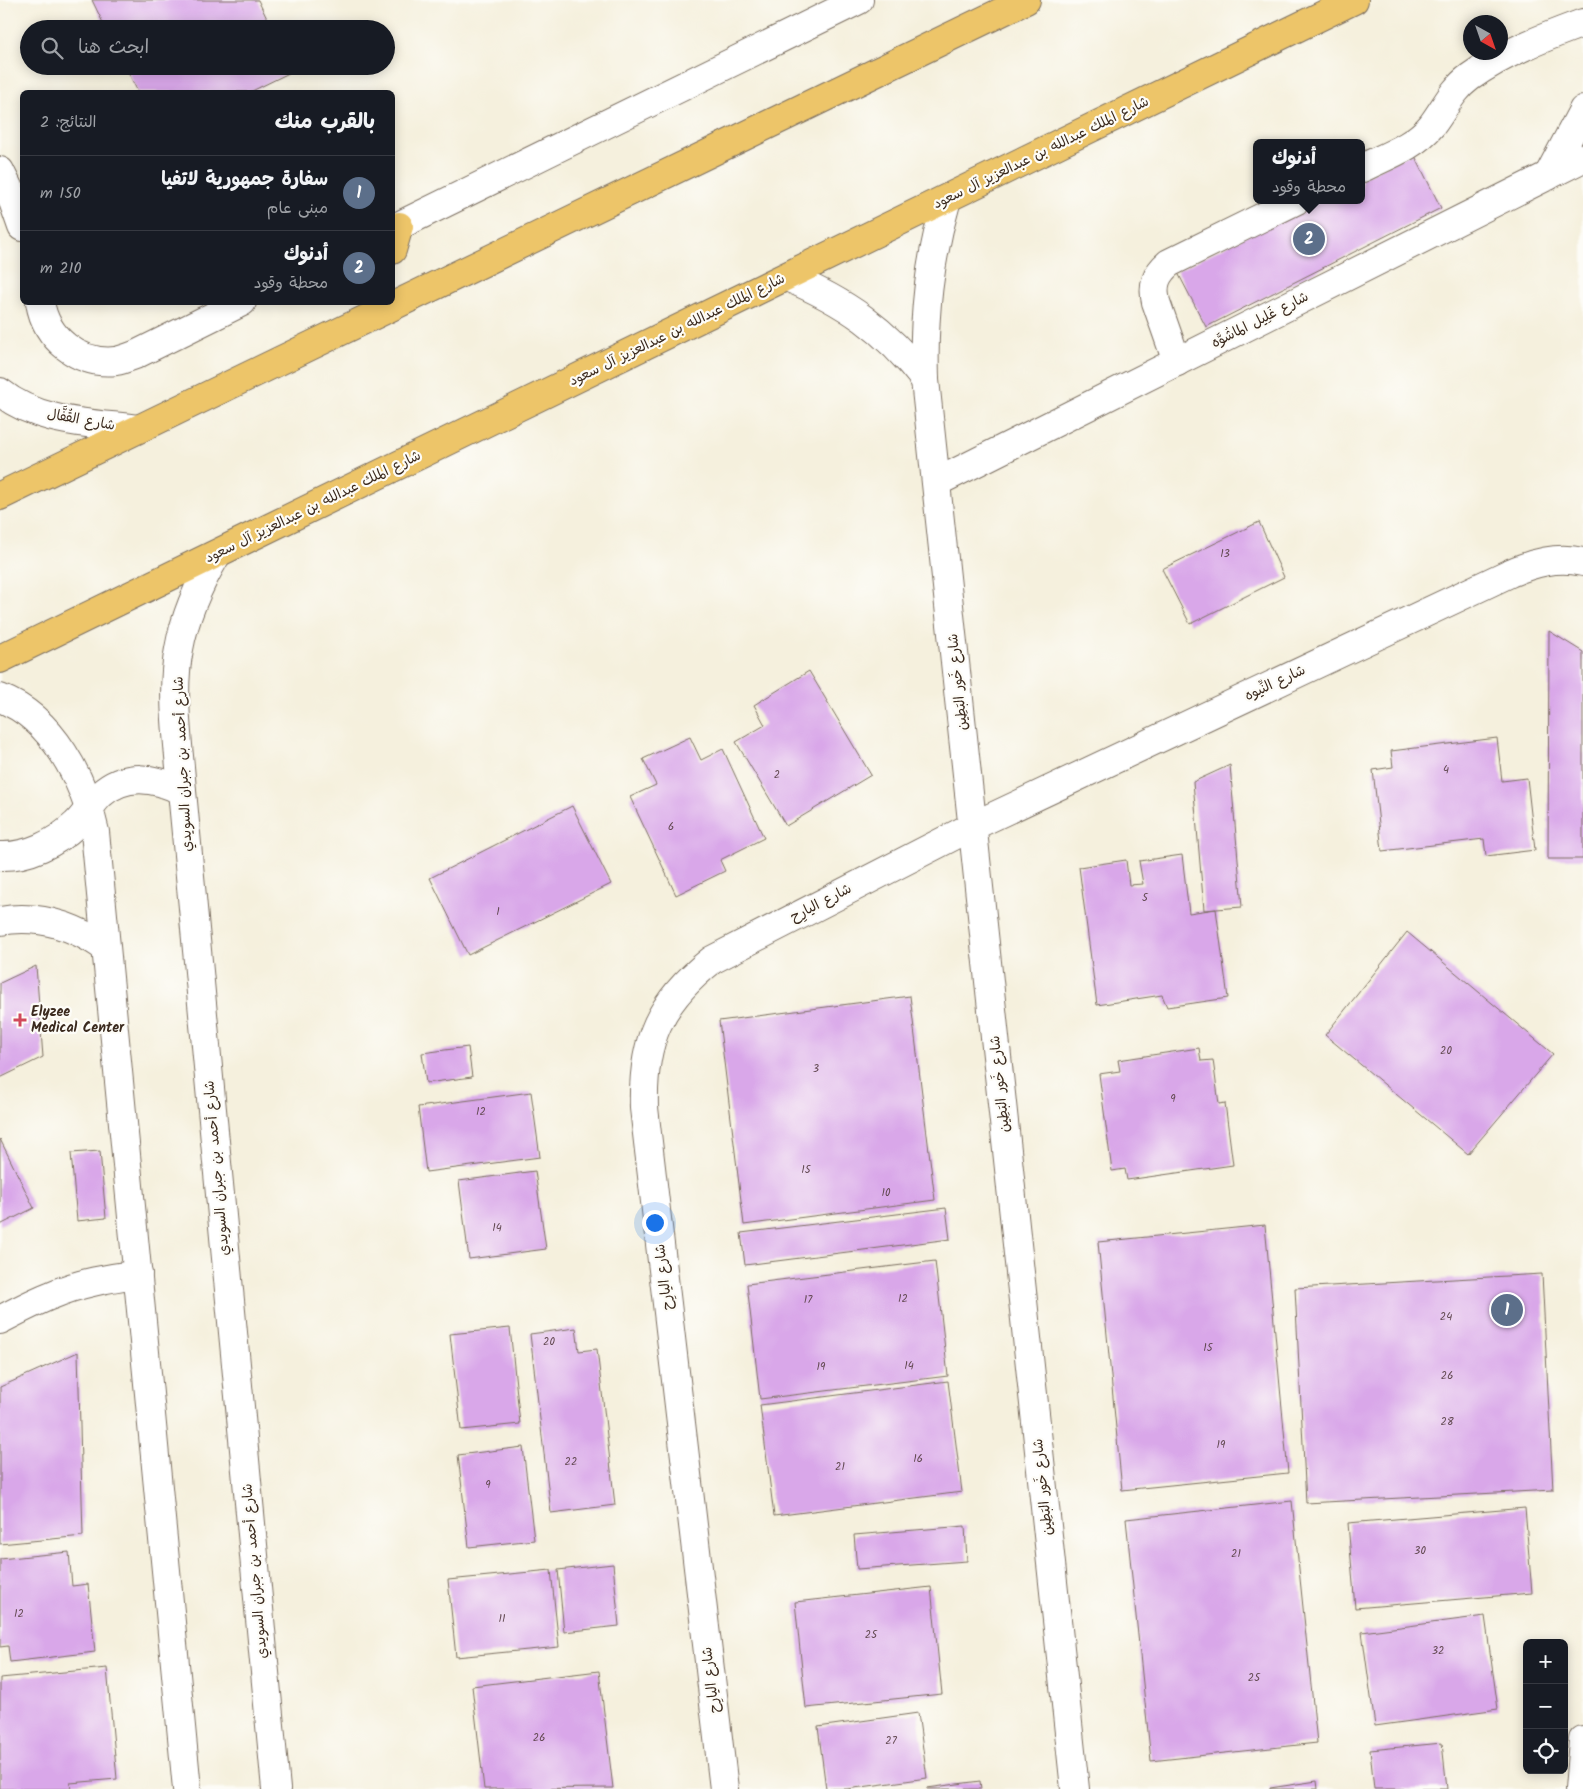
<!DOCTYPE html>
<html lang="ar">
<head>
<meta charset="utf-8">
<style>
  :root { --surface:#171b24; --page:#242831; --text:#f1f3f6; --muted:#9ea1a6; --line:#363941; --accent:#d93025 }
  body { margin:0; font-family:Kalam,"Playpen Sans Arabic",sans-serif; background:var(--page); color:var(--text); direction:rtl }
  .controls { position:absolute; right:15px; bottom:15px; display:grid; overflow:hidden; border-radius:8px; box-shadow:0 2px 12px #0003 }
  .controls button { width:45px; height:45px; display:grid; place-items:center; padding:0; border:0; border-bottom:1px solid var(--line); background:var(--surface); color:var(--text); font:25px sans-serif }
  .compass { position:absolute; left:1463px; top:15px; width:45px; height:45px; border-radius:50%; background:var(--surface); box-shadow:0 2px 12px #0003; rotate:140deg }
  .you { position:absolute; left:654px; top:1222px; width:18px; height:18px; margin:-12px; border:4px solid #fff; border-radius:50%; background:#1a73e8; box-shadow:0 0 0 8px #1a73e833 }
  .badge { display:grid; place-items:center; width:32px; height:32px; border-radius:50%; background:var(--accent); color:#fff; font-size:16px; font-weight:700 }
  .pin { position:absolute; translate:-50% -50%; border:2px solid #fff; box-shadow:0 1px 5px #0006 }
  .popup { position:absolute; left:1253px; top:139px; width:112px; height:65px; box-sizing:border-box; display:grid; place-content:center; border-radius:8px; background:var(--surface); filter:drop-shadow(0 1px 4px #0005); font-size:16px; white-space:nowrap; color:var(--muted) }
  .popup b { font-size:19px; color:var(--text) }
  .popup::after { content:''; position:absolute; left:50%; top:100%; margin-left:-10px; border:10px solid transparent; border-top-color:var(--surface) }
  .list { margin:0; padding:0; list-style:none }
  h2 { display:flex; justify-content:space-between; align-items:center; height:65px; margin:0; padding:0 20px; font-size:21px }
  h2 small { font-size:16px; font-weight:400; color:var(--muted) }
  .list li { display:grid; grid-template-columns:32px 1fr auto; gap:15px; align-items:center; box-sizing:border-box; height:75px; padding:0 20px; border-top:1px solid var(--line) }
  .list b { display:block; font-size:19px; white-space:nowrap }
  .list p { margin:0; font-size:16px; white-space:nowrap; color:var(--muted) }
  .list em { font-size:16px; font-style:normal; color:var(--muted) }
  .icon { flex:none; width:28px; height:28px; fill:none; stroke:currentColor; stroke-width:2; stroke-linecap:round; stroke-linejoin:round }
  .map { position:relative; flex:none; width:1583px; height:1789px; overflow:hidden; direction:ltr }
  .search { position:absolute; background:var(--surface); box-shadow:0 2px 12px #0003; left:20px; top:20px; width:375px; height:55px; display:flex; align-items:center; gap:12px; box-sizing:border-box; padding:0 18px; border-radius:28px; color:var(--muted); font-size:19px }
  .panel { position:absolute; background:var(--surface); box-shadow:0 2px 12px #0003; left:20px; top:90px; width:375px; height:215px; border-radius:8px; direction:rtl }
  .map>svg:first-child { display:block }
  .building { fill:#d9a7e9 }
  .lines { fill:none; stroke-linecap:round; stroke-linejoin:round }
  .minor-casing { stroke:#7c6f61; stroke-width:30 }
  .major-casing { stroke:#7c6f61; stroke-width:30 }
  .minor { stroke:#fff; stroke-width:28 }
  .major { stroke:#edc569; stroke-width:28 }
  .poi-dot { fill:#d1495b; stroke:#fdfcf7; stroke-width:2 }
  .labels { text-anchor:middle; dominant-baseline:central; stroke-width:4.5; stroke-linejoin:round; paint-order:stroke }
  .number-label { font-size:11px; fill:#624951 }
  .street-label { font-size:14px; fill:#3b2a1e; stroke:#fdfcf7 }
  .poi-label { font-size:14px; font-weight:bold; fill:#3b2a1e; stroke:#fdfcf7; text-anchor:start }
</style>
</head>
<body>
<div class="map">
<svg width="1583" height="1789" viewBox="0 0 1583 1789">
  <rect width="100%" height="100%" fill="#fdfcf7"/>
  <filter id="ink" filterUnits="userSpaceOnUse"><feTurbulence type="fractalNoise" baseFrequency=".02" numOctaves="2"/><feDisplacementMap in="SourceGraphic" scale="10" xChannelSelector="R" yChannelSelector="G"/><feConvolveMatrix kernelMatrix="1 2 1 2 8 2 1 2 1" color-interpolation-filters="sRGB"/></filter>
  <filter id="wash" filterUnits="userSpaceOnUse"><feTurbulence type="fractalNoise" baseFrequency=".0096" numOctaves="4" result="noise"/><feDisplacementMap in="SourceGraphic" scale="20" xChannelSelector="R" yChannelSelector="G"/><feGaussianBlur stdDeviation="1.12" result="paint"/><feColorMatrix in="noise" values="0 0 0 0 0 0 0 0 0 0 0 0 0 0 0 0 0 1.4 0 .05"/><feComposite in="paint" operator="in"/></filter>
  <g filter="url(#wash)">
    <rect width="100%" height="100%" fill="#f5f0dd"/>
    <g id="blocks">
      <g class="building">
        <path d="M92,0H258L272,29H106Z"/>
        <path d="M125,66H290L293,71L250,92H138Z"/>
        <path d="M1413,152L1441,208L1206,327L1177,271L1317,200H1362V178Z"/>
        <path d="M1259,522L1284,577L1190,624L1162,569Z"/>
        <path d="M1549,631L1583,652V859H1548Z"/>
        <path d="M809,671L871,775L786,826L736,742L765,725L754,705Z"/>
        <path d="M690,737L701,760L723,749L764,838L720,860L725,871L676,895L630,797L656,785L643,759Z"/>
        <path d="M1497,738L1502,781L1527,778L1535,850L1486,856L1484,839L1382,851L1373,770L1393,767L1391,751Z"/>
        <path d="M1230,765L1242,907L1204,910L1193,782Z"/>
        <path d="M572,806L611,884L468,955L430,878Z"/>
        <path d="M1182,855L1189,913L1216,909L1228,998L1167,1007L1162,995L1097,1005L1079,867L1126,860L1129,885L1143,884L1139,861Z"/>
        <path d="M1407,932L1553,1054L1468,1154L1325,1035Z"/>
        <path d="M36,966L43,1057L0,1078V983Z"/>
        <path d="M910,996L935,1200L744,1225L719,1021Z"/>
        <path d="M468,1047L472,1077L426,1083L422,1053Z"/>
        <path d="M1199,1048L1201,1061L1213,1060L1219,1104L1225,1103L1233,1165L1127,1180L1125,1169L1112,1171L1099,1074L1120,1071L1118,1060Z"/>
        <path d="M531,1092L540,1157L426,1172L418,1107Z"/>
        <path d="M0,1139L34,1208L0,1225Z"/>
        <path d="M100,1151L106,1218L77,1221L71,1153Z"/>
        <path d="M535,1171L546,1249L469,1259L459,1181Z"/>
        <path d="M946,1208L950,1239L745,1265L741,1233Z"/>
        <path d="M1265,1225L1288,1473L1122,1490L1098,1242Z"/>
        <path d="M935,1261L948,1376L760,1399L747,1284Z"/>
        <path d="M1542,1274L1553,1490L1306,1503L1295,1288Z"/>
        <path d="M510,1328L520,1424L461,1430L450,1334Z"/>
        <path d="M576,1328L579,1351L597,1349L615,1505L551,1513L530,1334Z"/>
        <path d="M78,1352L83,1536L0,1544V1387Z"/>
        <path d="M948,1381L962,1492L774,1516L760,1405Z"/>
        <path d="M523,1447L534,1540L469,1547L458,1455Z"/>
        <path d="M1292,1501L1317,1743L1151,1761L1126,1519Z"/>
        <path d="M1525,1508L1532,1593L1355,1608L1348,1523Z"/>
        <path d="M965,1526L967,1561L857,1569L854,1535Z"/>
        <path d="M69,1552L72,1586L88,1584L95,1652L10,1662L8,1646L0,1647V1559Z"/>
        <path d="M613,1564L619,1626L564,1632L558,1570Z"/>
        <path d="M551,1570L559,1647L456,1657L448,1580Z"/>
        <path d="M931,1587L942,1694L806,1708L795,1602Z"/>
        <path d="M1485,1616L1498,1709L1375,1726L1362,1632Z"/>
        <path d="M107,1668L117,1779L70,1783L71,1789H0V1678Z"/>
        <path d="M599,1671L613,1788L484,1789L472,1686Z"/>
        <path d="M918,1713L927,1778L847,1789H826L818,1727Z"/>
        <path d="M1442,1743L1447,1789H1374L1370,1750Z"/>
        <path d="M980,1781L981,1789H927V1788Z"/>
        <path d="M1317,1781L1318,1789H1270V1788Z"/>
      </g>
    </g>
  </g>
  <g filter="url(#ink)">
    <use href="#blocks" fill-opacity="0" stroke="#7c6f61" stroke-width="1"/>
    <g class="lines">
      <defs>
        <g id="minor">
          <path d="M1362,168C1386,156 1414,147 1432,125C1445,108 1452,90 1470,77C1503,53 1545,37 1583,23"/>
          <path d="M0,171L8,187L22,227"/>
          <path d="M1548,176L1583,110"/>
          <path d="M947,199C929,260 923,316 925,380L1075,1789"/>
          <path d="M392,229L859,0"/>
          <path d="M787,277C846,302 885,329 925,380"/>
          <path d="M40,302C46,339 79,365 116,361C122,360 129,357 135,355L242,302"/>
          <path d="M1177,362L1156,302C1152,285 1156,274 1169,263L1297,200"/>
          <path d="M0,392C38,423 91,423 138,429"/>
          <path d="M937,482L1583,158"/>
          <path d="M217,554C199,584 185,615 179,649C170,694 179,746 182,791L276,1789"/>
          <path d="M0,698C53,718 84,780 95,832L187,1789"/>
          <path d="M0,856C28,857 56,843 76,824C85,816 91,804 100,795C125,772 155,777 182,791"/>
          <path d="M0,921C40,914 74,926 106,948"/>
          <path d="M0,1320C17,1311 34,1302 52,1295C79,1283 109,1278 138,1274"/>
          <path d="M724,1789L644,1108C642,1041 659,1002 712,960L973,826L1510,573C1533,563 1557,556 1583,562"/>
          <path d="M1579,1789L1583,1740"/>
        </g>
        <g id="major">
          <path d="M392,250L399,226"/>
          <path d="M0,496L1026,0"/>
          <path d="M0,659L1354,0"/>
        </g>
      </defs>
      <use href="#minor" class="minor-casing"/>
      <use href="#major" class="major-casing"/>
      <use href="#minor" class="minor"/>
      <use href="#major" class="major"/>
    </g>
  </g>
  <path class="poi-dot" d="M17.5 1012.5h5v5h5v5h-5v5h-5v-5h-5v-5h5z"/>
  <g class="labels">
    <g class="number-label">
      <text x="1225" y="554">13</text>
      <text x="1446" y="770">4</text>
      <text x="777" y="775">2</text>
      <text x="671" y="827">6</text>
      <text x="1145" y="898">5</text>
      <text x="498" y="912">1</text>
      <text x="1446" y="1051">20</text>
      <text x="816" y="1069">3</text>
      <text x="1173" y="1099">9</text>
      <text x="481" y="1112">12</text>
      <text x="806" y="1170">15</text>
      <text x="886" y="1193">10</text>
      <text x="497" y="1228">14</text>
      <text x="903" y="1299">12</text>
      <text x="808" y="1300">17</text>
      <text x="1446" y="1317">24</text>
      <text x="549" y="1342">20</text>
      <text x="1208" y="1348">15</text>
      <text x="909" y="1366">14</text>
      <text x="821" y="1367">19</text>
      <text x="1447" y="1376">26</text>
      <text x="1447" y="1422">28</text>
      <text x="1221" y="1445">19</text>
      <text x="918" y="1459">16</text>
      <text x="571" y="1462">22</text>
      <text x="840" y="1467">21</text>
      <text x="488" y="1485">9</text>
      <text x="1420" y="1551">30</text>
      <text x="1236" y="1554">21</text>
      <text x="19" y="1614">12</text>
      <text x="502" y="1619">11</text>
      <text x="871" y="1635">25</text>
      <text x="1438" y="1651">32</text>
      <text x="1254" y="1678">25</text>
      <text x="539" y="1738">26</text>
      <text x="891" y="1741">27</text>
    </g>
    <g class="street-label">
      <text transform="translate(1041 153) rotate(-26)">شارع الملك عبدالله بن عبدالعزيز آل سعود</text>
      <text transform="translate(1260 320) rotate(-27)">شارع غَلِيل الماشُوَّه</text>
      <text transform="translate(677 330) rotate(-26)">شارع الملك عبدالله بن عبدالعزيز آل سعود</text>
      <text transform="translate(81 420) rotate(10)">شارع القُفَّال</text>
      <text transform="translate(313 507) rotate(-26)">شارع الملك عبدالله بن عبدالعزيز آل سعود</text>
      <text transform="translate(958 682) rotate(-96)">شارع خَور البَطِين</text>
      <text transform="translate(1275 683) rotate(-25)">شارع النِّيوه</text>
      <text transform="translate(183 764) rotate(-93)">شارع أحمد بن جبران السويدي</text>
      <text transform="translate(821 903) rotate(-27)">شارع اليارِح</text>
      <text transform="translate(1000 1084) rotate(-96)">شارع خَور البَطِين</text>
      <text transform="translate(217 1168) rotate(-95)">شارع أحمد بن جبران السويدي</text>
      <text transform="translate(664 1277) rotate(-97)">شارع اليارِح</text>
      <text transform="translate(1043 1487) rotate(-96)">شارع خَور البَطِين</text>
      <text transform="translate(255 1571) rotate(-95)">شارع أحمد بن جبران السويدي</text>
      <text transform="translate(711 1680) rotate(-97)">شارع اليارِح</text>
    </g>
    <g class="poi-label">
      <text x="31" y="1012">Elyzee<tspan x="31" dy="16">Medical Center</tspan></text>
    </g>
  </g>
</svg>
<div class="controls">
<button>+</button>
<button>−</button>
<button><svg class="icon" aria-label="locate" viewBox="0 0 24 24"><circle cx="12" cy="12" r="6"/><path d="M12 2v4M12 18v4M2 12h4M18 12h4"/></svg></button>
</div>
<svg class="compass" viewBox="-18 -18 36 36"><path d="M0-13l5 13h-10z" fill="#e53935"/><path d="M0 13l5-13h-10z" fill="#9ea1a6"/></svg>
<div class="you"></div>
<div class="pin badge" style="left:1507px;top:1310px;background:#5c6f8a">1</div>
<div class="pin badge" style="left:1309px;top:239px;background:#5c6f8a">2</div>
<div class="popup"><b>أدنوك</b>محطة وقود</div>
<div class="search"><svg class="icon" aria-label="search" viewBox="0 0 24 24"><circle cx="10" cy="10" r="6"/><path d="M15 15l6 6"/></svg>ابحث هنا</div>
<section class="panel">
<h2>بالقرب منك<small>النتائج: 2</small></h2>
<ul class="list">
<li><span class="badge" style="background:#5c6f8a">1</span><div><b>سفارة جمهورية لاتفيا</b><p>مبنى عام</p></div><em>150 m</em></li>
<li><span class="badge" style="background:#5c6f8a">2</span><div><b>أدنوك</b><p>محطة وقود</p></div><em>210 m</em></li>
</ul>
</section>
</div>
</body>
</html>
